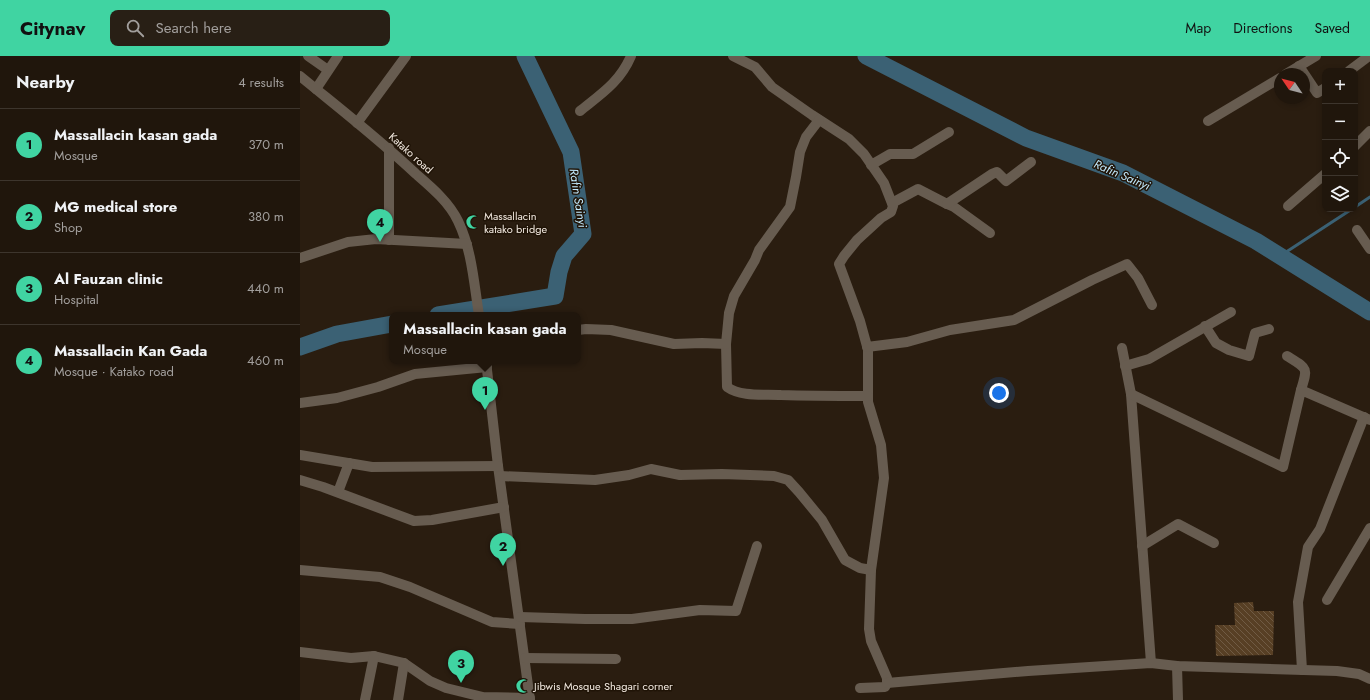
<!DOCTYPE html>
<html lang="en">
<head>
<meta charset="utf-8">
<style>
  :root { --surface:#20160c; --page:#281f15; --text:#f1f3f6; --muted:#a29f9d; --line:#3d352d; --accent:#40d4a2 }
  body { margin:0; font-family:Jost,sans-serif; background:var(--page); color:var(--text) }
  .controls { position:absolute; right:12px; top:12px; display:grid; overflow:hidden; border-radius:8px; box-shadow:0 2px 6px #0003 }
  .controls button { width:36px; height:36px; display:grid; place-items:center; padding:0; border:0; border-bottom:1px solid var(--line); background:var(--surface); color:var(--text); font:20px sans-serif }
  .compass { position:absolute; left:974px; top:12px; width:36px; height:36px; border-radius:50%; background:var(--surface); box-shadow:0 2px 6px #0003; rotate:305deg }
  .you { position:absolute; left:699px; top:337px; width:14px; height:14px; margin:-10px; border:3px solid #fff; border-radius:50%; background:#1a73e8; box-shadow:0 0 0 6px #1a73e833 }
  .badge { display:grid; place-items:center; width:26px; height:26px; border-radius:50%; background:var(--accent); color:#111; font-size:13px; font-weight:700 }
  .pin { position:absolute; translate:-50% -33px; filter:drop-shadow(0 1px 2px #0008) }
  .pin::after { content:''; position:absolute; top:21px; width:14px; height:12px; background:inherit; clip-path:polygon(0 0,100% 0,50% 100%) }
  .popup { position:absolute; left:89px; top:256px; width:192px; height:52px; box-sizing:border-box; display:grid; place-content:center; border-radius:8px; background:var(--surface); filter:drop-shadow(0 1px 3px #0005); font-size:13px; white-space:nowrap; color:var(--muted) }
  .popup b { font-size:15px; color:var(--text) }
  .popup::after { content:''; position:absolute; left:50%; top:100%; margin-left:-8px; border:8px solid transparent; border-top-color:var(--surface) }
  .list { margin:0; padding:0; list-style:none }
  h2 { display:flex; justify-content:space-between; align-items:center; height:52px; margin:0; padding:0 16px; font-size:17px }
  h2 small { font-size:13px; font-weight:400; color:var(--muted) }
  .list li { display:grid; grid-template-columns:26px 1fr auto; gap:12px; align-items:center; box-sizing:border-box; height:72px; padding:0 16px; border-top:1px solid var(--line) }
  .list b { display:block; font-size:15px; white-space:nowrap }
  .list p { margin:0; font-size:13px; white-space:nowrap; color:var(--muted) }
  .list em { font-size:13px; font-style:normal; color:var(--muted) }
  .icon { flex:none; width:22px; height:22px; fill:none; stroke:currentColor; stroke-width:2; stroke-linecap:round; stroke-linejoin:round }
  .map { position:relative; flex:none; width:1070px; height:644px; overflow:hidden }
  header { display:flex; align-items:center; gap:24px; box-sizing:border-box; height:56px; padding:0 20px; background:var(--accent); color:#111 }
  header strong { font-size:19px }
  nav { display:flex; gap:22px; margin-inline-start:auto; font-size:14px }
  .search { width:280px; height:36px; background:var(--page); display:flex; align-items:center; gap:10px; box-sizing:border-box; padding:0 14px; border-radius:8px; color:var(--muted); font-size:15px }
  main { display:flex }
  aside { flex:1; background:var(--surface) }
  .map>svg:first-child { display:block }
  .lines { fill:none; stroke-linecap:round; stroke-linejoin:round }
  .stream { stroke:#3b6174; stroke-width:3 }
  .river { stroke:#3b6174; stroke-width:17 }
  .building { fill:url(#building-back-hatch) }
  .minor { stroke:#675c50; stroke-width:10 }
  .labels { text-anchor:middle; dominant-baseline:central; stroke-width:3; stroke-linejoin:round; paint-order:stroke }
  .street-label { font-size:11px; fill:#f4ebe2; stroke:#201407 }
  .poi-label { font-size:11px; fill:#f4ebe2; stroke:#201407; text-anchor:start }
  .water-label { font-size:12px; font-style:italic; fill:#c2eafe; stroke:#201407 }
</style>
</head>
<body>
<header>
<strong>Citynav</strong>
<div class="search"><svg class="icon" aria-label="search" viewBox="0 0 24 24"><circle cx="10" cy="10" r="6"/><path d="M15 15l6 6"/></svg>Search here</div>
<nav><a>Map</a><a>Directions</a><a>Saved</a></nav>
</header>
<main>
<aside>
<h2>Nearby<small>4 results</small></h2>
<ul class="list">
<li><span class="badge">1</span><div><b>Massallacin kasan gada</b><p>Mosque</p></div><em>370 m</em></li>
<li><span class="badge">2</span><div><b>MG medical store</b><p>Shop</p></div><em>380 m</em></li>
<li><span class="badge">3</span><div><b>Al Fauzan clinic</b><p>Hospital</p></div><em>440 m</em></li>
<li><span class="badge">4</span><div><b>Massallacin Kan Gada</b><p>Mosque · Katako road</p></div><em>460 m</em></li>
</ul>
</aside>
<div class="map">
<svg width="1070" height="644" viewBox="0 0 1070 644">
  <defs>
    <pattern id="building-back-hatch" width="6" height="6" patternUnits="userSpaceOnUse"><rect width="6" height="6" fill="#573f24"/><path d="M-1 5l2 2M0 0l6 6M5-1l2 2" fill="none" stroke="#705b44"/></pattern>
  </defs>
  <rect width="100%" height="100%" fill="#2a1d10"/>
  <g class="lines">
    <g class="stream">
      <path d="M1055,151L1070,141"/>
      <path d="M980,200L1052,153"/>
    </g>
    <g class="river">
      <path d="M566,0L726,82L823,117L956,185L1070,256"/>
      <path d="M138,259L255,240L259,216L264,200L283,178L271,96L225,0"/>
      <path d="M0,291L37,278L92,268"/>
    </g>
  </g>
  <path class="building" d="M953,546L954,555H974L973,599L916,600L915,569H935L934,547Z"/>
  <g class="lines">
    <g class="minor">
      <path d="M8,0L28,14"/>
      <path d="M433,0L455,11L472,31L512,59L549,83L564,98L584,127L593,150L591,156L581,162L557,184L544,200L539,208L560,265L568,294V346L581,389L584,422L571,514L569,573L571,585L587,622V627L585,631L560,632"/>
      <path d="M999,10L1017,37L1025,32"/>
      <path d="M1049,15L1069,0"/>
      <path d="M986,18L1016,0"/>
      <path d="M0,20C39,52 79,83 116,118C131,131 149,146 158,165C172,194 174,228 179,259"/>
      <path d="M16,33L38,0"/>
      <path d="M280,55C301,38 320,26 331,0"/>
      <path d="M519,64L506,81L500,96L496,121L490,151L459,194L455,204L434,240L429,257L426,288L427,331C441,341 464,338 481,339C510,340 539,340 568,340"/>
      <path d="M908,65L980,22"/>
      <path d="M57,67L106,0"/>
      <path d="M1055,90L1070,75"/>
      <path d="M89,92V184"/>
      <path d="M571,109L590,98H613L649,76"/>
      <path d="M592,147L618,133L647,148L654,151L690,177"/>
      <path d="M647,148L692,118L697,116L706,125L731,106"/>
      <path d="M988,150L1025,118"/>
      <path d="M1057,174L1070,193"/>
      <path d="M0,202L48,186L76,183L167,188"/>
      <path d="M905,270L916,287L929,294L949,300L955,277L969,273"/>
      <path d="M278,274L286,273L311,274L374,288L402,287L426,288"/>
      <path d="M567,291L607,286L650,274L714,264L792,224L827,208L838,222L852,249"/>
      <path d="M822,292L831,338L851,607"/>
      <path d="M987,300C1008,313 1008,311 1001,334"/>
      <path d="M186,305L198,410L230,644"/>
      <path d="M825,310L849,303L931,256"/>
      <path d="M831,338L983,411L1001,334L1070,364"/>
      <path d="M0,347L37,342L78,331L115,318L187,311"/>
      <path d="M0,399L72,411L198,410"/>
      <path d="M200,420L295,424L329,419L351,413L380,419L422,418L474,420L488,424L499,436L522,464L545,504L560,512L571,514"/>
      <path d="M0,424L23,431L114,465L132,464L204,451"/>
      <path d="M38,436L49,407"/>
      <path d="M842,490L878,468L914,487"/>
      <path d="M0,514L80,521L110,531L192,566L220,568"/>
      <path d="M1027,544L1070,472"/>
      <path d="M220,561L285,563H332L400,554L436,555L457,490"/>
      <path d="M0,596L51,602L74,600L104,607L130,625L146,632L183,641L230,642"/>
      <path d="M225,602L316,603"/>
      <path d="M877,610L878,644"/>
      <path d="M1002,614L998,546L1008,491L1020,473L1064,361"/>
      <path d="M587,627L728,615L851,607L877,610L1037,615L1059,618L1070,623"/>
      <path d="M65,644L74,600"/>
      <path d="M98,644L104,607"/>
    </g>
  </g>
  <defs>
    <symbol id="mosque-bare" viewBox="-9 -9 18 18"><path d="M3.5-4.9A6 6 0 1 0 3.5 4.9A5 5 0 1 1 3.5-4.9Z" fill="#40d4a2" stroke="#201407" stroke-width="2.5" paint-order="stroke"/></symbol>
  </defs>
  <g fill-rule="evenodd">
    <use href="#mosque-bare" x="163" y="156" width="20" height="20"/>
    <use href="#mosque-bare" x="213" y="620" width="20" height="20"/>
  </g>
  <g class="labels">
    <g class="street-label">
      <text transform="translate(111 97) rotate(42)">Katako road</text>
    </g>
    <g class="poi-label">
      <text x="184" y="160">Massallacin<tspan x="184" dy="13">katako bridge</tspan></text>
      <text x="234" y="630">Jibwis Mosque Shagari corner</text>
    </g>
    <g class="water-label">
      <text transform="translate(822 119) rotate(23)">Rafin Sainyi</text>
      <text transform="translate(278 142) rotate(81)">Rafin Sainyi</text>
    </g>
  </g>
</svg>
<div class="controls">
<button>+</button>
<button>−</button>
<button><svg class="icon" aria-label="locate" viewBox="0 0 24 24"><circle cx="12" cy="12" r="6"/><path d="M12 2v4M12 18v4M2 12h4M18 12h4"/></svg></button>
<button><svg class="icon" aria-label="layers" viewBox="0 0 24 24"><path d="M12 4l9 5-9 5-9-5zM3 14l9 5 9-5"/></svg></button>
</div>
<svg class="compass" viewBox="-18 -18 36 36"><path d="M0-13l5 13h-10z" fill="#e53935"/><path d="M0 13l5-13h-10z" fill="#a29f9d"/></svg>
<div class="you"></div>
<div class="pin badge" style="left:185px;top:354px">1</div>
<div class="popup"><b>Massallacin kasan gada</b>Mosque</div>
<div class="pin badge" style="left:203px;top:510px">2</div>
<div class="pin badge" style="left:161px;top:627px">3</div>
<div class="pin badge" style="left:80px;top:186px">4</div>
</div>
</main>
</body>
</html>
